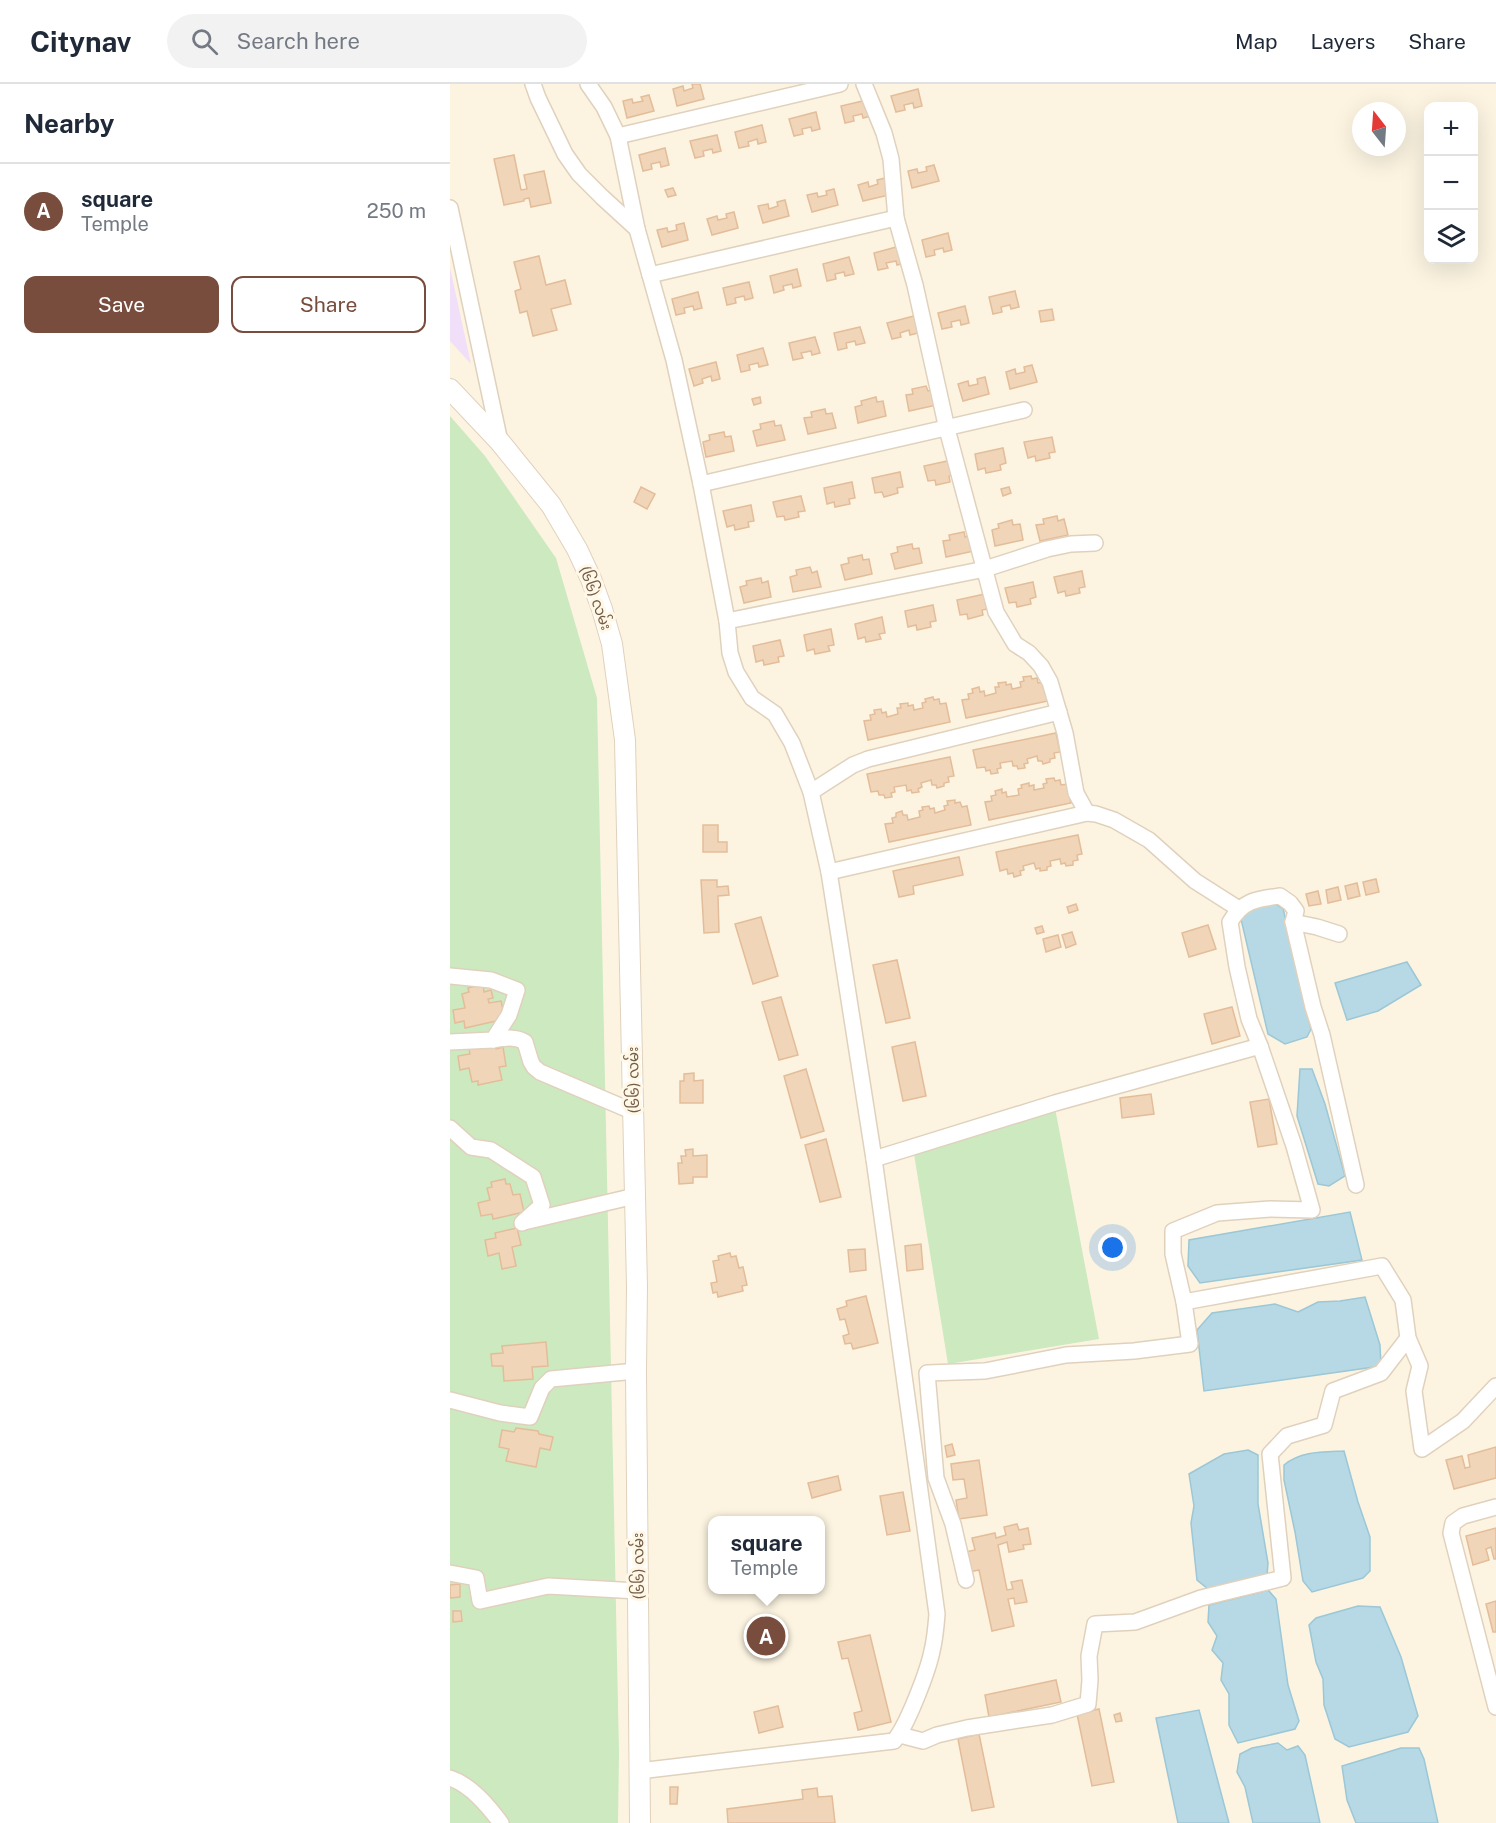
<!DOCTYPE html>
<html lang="en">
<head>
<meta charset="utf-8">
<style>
  :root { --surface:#fff; --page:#f2f2f3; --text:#1f2937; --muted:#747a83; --line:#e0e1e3; --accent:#784d3e }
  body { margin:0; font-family:"Public Sans","Noto Sans Myanmar",sans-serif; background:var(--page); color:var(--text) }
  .controls { position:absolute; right:18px; top:18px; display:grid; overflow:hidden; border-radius:12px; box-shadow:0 6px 24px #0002 }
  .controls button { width:54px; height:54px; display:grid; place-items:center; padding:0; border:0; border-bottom:2px solid var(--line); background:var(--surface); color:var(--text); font:30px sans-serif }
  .compass { position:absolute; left:902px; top:18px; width:54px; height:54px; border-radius:50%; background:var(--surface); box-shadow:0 6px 24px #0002; rotate:343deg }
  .you { position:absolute; left:663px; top:1164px; width:21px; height:21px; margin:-15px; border:4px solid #fff; border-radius:50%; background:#1a73e8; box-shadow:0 0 0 9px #1a73e833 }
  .badge { display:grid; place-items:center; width:39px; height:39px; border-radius:50%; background:var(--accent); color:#fff; font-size:20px; font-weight:700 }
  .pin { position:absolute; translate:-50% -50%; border:3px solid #fff; box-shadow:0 2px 6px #0006 }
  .popup { position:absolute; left:258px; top:1432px; width:117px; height:78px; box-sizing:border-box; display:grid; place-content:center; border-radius:12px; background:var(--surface); filter:drop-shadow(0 2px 4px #0005); font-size:20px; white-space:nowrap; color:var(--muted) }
  .popup b { font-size:22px; color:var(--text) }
  .popup::after { content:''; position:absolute; left:50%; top:100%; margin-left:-12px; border:12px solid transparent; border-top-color:var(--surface) }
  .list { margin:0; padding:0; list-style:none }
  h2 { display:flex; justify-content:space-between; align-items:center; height:78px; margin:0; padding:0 24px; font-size:26px }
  h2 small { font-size:20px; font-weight:400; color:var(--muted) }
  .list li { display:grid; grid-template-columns:39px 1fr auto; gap:18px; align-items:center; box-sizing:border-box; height:96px; padding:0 24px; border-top:2px solid var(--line) }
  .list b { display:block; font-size:22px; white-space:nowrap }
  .list p { margin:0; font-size:20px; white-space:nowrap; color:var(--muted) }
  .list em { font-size:20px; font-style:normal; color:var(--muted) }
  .actions { display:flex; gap:12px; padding:18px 24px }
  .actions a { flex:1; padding:14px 0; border:2px solid var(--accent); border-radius:12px; text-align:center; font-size:21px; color:var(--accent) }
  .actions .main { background:var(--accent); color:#fff }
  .icon { flex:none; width:33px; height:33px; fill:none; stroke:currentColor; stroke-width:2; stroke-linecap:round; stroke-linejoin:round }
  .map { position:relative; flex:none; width:1046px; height:1739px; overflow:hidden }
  header { display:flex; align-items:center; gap:36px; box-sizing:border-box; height:84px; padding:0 30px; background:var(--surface); border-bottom:2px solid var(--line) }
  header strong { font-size:28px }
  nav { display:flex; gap:33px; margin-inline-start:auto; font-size:21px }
  .search { width:420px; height:54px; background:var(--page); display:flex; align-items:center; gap:15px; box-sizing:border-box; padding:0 21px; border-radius:33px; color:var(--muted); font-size:22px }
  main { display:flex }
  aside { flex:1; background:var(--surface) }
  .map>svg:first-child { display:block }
  .education { fill:#f1def8 }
  .green { fill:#cce9c0 }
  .water { fill:#b6d9e5; stroke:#9cc7d6; stroke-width:1.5 }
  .building { fill:#f1d5b9; stroke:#e3bd99; stroke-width:1.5 }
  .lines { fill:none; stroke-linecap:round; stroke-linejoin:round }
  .minor-casing { stroke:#e0d1bd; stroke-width:18 }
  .tertiary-casing { stroke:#e0d1bd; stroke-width:22 }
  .minor { stroke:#fff; stroke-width:15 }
  .tertiary { stroke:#fff; stroke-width:20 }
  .labels { text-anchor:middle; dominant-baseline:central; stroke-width:6; stroke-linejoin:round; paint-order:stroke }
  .street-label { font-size:15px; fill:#725b48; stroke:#fff8e6 }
</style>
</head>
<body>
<header>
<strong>Citynav</strong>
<div class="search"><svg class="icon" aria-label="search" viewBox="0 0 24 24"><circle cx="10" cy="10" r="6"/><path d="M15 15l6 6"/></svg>Search here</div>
<nav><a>Map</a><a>Layers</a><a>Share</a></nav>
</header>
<main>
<aside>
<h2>Nearby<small></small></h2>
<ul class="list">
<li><span class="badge">A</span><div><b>square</b><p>Temple</p></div><em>250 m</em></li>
</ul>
<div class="actions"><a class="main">Save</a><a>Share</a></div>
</aside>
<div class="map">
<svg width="1046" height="1739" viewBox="0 0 1046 1739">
  <rect width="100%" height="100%" fill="#fcf4e1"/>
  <path class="education" d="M0,184L21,280L0,257Z"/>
  <g class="green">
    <path d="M0,332L35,372L106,474L147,614L169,1668L168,1739H0Z"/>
    <path d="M605,1024L649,1255L498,1280L464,1070Z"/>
  </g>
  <g class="water">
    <path d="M823,819L833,824L861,945L857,953L835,960L818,950L791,835L803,824Z"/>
    <path d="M957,878L971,901L928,927L897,936L885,899Z"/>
    <path d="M850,985H862L875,1020L895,1092L879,1102L868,1100L847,1032Z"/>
    <path d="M900,1128L912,1176L750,1199L738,1182L739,1156Z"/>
    <path d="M915,1213L930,1261L931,1282L754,1307L747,1246L762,1229L825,1220L848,1228L868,1218L890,1217Z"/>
    <path d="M798,1366L808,1371V1420L818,1479L817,1492L758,1505L747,1496L741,1439L744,1422L739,1390L774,1370Z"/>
    <path d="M894,1367L908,1418L920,1453V1487L913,1494L862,1508L853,1497L845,1448L834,1396V1381C851,1367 872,1368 894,1367Z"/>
    <path d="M818,1506L826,1515L838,1601L849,1637L845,1645L788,1659L779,1641V1610L771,1596L773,1579L762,1566L767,1552L758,1538L759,1521Z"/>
    <path d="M908,1522L930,1523L951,1573L968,1632L958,1648L899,1663L885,1655L874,1621L873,1595L866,1578L859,1541L866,1534Z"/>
    <path d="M749,1626L779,1739H728L706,1634Z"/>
    <path d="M828,1659L837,1666L848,1662L855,1671L870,1739H803L795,1703L787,1688L790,1670L802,1664Z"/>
    <path d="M951,1664H969L974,1675L988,1739H906L897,1716L892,1682Z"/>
  </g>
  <g class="building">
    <path d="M242,0H250L254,15L227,22L223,5L233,2L234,7L243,4Z"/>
    <path d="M468,5L472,22L464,24L463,19L454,21L455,26L446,28L441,12Z"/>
    <path d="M199,11L204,27L177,34L173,17L182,15L183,19L193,17L191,13Z"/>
    <path d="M417,16L421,32L413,34L412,30L403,32L404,37L395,39L391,22Z"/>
    <path d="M366,28L370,45L362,47L361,43L352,45L353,50L344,52L339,35Z"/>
    <path d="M312,41L316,58L308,60L307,55L298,58L299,62L289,64L285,48Z"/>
    <path d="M267,51L271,67L263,69L262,65L253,67L254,72L245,74L240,57Z"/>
    <path d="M215,64L219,81L211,83L210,78L201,80L202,85L193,87L189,71Z"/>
    <path d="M64,71L71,106L77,105L74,91L94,87L101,119L81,123L79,114L74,115V117L54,121L44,75Z"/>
    <path d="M484,81L489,97L462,104L458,87L467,85L468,89L477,87L476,83Z"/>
    <path d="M435,94L439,111L413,117L408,101L418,98L419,103L428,100L427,96Z"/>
    <path d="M223,104L226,111L218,113L215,106Z"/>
    <path d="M384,105L388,121L362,128L357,111L367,109L368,113L377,111L376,107Z"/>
    <path d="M335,116L339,132L313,139L308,122L318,120L319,125L328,122L327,118Z"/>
    <path d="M284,128L288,144L262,151L257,135L267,132L268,136L277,134L276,130Z"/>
    <path d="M234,139L238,156L212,163L207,146L217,144L218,148L227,146L226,141Z"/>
    <path d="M498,149L502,166L494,168L493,164L484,166L485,171L476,173L472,156Z"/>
    <path d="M450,162L455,179L447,181L446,177L436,179L438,184L428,186L424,169Z"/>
    <path d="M89,172L96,201L115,196L121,220L101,225L107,246L83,252L77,227L70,229L65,207L71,205L64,178Z"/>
    <path d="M399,173L404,190L395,192L394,188L385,190L386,195L377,197L373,180Z"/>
    <path d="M347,185L351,202L343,204L342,200L333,202L334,206L324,209L320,192Z"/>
    <path d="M299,198L303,214L295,216L294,212L285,214L286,219L277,221L273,204Z"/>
    <path d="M565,207L569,223L561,225L560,221L551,223L552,228L543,230L539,213Z"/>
    <path d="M248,208L252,224L244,226L243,222L234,224L235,229L226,231L222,215Z"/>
    <path d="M515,222L519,239L511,241L510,236L501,238L502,243L492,245L488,229Z"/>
    <path d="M602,225L604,236L591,238L589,227Z"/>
    <path d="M464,232L468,249L460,251L459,246L450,249L451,253L442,255L437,239Z"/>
    <path d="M410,243L415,259L406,261L405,257L396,259L397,264L388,266L384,249Z"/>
    <path d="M365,253L370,269L362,271L361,267L351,269L353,274L343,276L339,259Z"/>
    <path d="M313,264L318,281L309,283L308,279L299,281L300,286L291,288L287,271Z"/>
    <path d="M266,278L270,295L262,297L261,292L252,295L253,299L244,302L239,285Z"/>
    <path d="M582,281L587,298L560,305L556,288L565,285L566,290L575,288L574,283Z"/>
    <path d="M535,293L539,310L513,317L508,300L518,297L519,302L528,300L527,295Z"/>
    <path d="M476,302L478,307L484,306L487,321L459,327L456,311L463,310L462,305Z"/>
    <path d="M310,313L311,319L304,321L302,315Z"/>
    <path d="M426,313L427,318L433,317L436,332L408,339L405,323L412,321L411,317Z"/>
    <path d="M375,325L376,330L382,329L386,344L358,350L354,334L362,333L361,328Z"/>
    <path d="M324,337L325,342L331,341L335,356L307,362L303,347L311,345L310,340Z"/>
    <path d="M274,348L275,353L281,352L284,367L256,373L253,358L260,356L259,351Z"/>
    <path d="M602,353L605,368L599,369L600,374L586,377L585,372L578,374L574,358Z"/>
    <path d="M553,364L556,379L550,381L551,386L536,389L535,384L528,386L525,370Z"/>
    <path d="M502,376L505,391L499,392L500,398L486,401L485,396L478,397L474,382Z"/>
    <path d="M450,388L453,403L447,404L448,409L434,413L432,408L425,409L422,394Z"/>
    <path d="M402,398L405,414L399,415L400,420L385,423L384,418L377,420L374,404Z"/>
    <path d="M191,403L205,410L197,425L184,418Z"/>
    <path d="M559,403L561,409L553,412L551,405Z"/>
    <path d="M351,412L355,427L348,428L349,433L335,436L334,432L327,433L323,418Z"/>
    <path d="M301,421L304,437L298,438L299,443L285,446L284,441L277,443L273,427Z"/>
    <path d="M607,432L608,437L614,435L618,451L590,457L586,441L594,440L593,435Z"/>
    <path d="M562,436L563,441L570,440L573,456L545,462L542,446L549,444L548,440Z"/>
    <path d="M514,448L515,453L521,451L524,467L496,473L493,457L500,456L499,451Z"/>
    <path d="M462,460L463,465L469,464L472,479L445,485L441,470L448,468L447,463Z"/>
    <path d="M412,471L413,476L419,475L422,490L395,496L391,481L399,479L398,474Z"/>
    <path d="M360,483L362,489L367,487L371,503L343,508L340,493L347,491L346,486Z"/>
    <path d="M632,487L635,503L629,504L630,509L616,512L615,507L608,509L604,493Z"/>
    <path d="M311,494L312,499L318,497L321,513L294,519L290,503L297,501L296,497Z"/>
    <path d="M583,498L586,513L580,515L581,520L567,523L566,518L559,519L555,504Z"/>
    <path d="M535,510L538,525L532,526L533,531L518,535L517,530L510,531L507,516Z"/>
    <path d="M483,521L486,537L480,538L481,543L467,546L466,541L458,543L455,527Z"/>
    <path d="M432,533L435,549L429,550L431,555L416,558L415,553L408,555L405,540Z"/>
    <path d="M381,545L384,561L378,562L380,567L365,570L364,565L357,567L354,551Z"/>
    <path d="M330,556L334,572L328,573L329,578L314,581L313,576L306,578L303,562Z"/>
    <path d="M581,592L582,595L587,594L588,599L594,598L598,617L516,634L512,616L519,615L518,610L523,609L522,605L529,603L530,608L534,607L535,612L546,609L545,603H549L548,599L556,598V601L561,600L562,605L571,603L570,598L574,597L573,593Z"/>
    <path d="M483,613L484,616L489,615L490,620L496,619L500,638L418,656L414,637L421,636L420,631L425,630L424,626L431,625L432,629L436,628L437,633L448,630L447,624H451L450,620L458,619V622L463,621L464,626L473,624L472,619L476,618L475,615Z"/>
    <path d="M606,649L610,668L604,669L605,674L600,675V678L593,680L592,677H588L587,672L577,675L578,679L574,680L575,684L568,685L567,682H563L562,677L550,679L551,684L547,685L548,689L541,690L540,686L536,687L535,683L527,684L523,666Z"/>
    <path d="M500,673L504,692L498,693L499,698L494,699V702L487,704L486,701H482L481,696L471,699L472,703L468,705L469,708L462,709L461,706L457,707L456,701L444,703L445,708L441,709L442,713L435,714L434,711H429L428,707L421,708L417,690Z"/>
    <path d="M604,694L605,697L610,696L611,701L617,700L621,719L539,736L535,718L542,717L541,712L546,711L545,707L552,705V709L556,708L557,713L569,711L568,705L572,704L571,701L579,699V702L584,701V706L594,704L593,700L597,699L596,695Z"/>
    <path d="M505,716V719L510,718L512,723L517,722L521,741L439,758L435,740L443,739L442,734L446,733V729L452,727L453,731H457L458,736L470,733L469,727L473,726L472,723L479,722L480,725L484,724L485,729L495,726L494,722L498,721L497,717Z"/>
    <path d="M253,741H268V758H277V768H253Z"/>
    <path d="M628,751L632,770L627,771L628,776L623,777V781L616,782L615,779L611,780L610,775L600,777L601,782L597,783V786L590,787V784L586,785L584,779L573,782L574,786L570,787L571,791L564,793L563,789L558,790L557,785L550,787L546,768Z"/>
    <path d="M509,773L513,791L463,802L464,810L449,813L443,787Z"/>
    <path d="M926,795L929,808L916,811L913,798Z"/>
    <path d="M251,796H267V803L278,802L279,811L268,812L269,848L254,849Z"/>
    <path d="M907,799L910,812L898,815L895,802Z"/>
    <path d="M888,803L891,816L878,819L876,806Z"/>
    <path d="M868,807L871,820L859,822L856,810Z"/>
    <path d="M626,820L628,826L619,829L617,823Z"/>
    <path d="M311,833L328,892L303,900L285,840Z"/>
    <path d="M758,841L766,865L739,873L732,849Z"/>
    <path d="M592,842L594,848L587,850L585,844Z"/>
    <path d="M622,848L626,860L616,864L612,851Z"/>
    <path d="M608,851L611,863L596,868L593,855Z"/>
    <path d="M447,876L460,934L436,939L423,881Z"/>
    <path d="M33,900L34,908L41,906L43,914L38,915L39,919L51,917L55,935L15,944L14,937L5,939L3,926L15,924L12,910L19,908L18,904Z"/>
    <path d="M331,913L348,971L329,976L312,918Z"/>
    <path d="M782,923L790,952L762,960L754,930Z"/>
    <path d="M465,958L476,1012L453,1017L442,963Z"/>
    <path d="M45,959L46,965L53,963L56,982L49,983L52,996L28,1001V997L22,998L19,984L10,986L8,972L20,970L19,964Z"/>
    <path d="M356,985L374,1047L351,1054L334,992Z"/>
    <path d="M244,989V997L253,996V1019H230V997H234V990Z"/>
    <path d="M701,1010L704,1030L672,1034L670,1014Z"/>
    <path d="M819,1015L827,1060L808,1063L800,1018Z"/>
    <path d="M376,1055L391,1113L370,1118L355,1061Z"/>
    <path d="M243,1065V1072L257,1071V1093H243V1099L229,1100L228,1079H232L231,1072H236L235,1066Z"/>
    <path d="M55,1095L56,1100H60L63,1111L70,1110L74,1128L43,1135L42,1130L31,1132L28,1119L40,1116L37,1104L42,1103L41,1098Z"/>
    <path d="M67,1144L71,1161L62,1163L66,1182L52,1185L49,1169L38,1172L35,1156L46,1154L45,1149Z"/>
    <path d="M471,1160L473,1185L457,1187L455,1162Z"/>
    <path d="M415,1165L416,1186L400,1188L398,1166Z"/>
    <path d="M280,1169L281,1173L286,1172L289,1184L293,1183L297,1201L292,1202L293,1207L268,1213L267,1208L263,1209L261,1199L267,1198L263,1177L269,1176L268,1172Z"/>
    <path d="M416,1212L428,1259L403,1265L401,1259L395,1260L393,1252L399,1250L395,1235L390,1236L387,1225L397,1222L396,1217Z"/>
    <path d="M96,1258L98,1282L82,1283L83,1295L54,1297L53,1282H42L41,1270L53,1269L52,1262Z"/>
    <path d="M66,1344L88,1347L89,1350L103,1353L100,1366L90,1364L86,1383L56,1377L59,1365L49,1363L52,1346L64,1348Z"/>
    <path d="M502,1360L505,1371L497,1373L495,1362Z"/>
    <path d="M1046,1363V1394L1004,1405L996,1376L1012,1372L1015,1384L1020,1383L1018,1371Z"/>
    <path d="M529,1376L537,1431L509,1435L506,1416L517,1414L514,1395L503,1396L501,1380Z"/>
    <path d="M388,1392L391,1406L362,1414L358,1399Z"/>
    <path d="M453,1408L460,1447L437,1451L430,1412Z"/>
    <path d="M567,1440L569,1446L578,1444L581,1460L573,1461L574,1465L559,1468L557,1458L548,1461L557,1506L563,1505L561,1498L572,1496L577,1518L565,1520L564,1514L558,1515L564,1542L542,1547L529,1486L519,1488L515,1468L525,1466L522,1454L545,1449L546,1454L556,1451L554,1443Z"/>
    <path d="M1046,1444V1475H1044L1041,1463L1036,1465L1039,1476L1023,1481L1016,1452Z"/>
    <path d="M10,1500V1513L0,1514V1501Z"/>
    <path d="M1046,1517V1548H1043L1036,1520Z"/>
    <path d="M3,1527H11L12,1537L3,1538Z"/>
    <path d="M322,1540L328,1558L310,1564L304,1546Z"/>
    <path d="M420,1551L441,1638L408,1646L404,1629L412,1627L398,1574L392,1575L388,1558Z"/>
    <path d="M606,1596L611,1618L539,1633L535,1611Z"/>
    <path d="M328,1622L333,1643L309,1649L304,1628Z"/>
    <path d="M649,1625L664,1698L642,1702L627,1630Z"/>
    <path d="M670,1629L672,1637L666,1638L664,1631Z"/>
    <path d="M529,1650L544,1723L522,1727L508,1655Z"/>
    <path d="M220,1703H228L227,1720H220Z"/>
    <path d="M367,1704L368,1713L382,1712L385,1739H278L277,1725L353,1715L352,1706Z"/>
  </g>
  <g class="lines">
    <defs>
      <g id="minor">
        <path d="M83,0L88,14L115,70L129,90L152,113L187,145L224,276L251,400L277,537L280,569L286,588L302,614L325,630L342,659L361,708L379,788L424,1075L487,1530C486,1543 485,1555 482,1567C478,1587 457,1642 444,1657L189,1687"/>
        <path d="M138,0L154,23L168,52L187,145"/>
        <path d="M414,0L434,49L441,75L446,134"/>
        <path d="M168,52L390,0"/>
        <path d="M0,124L50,358"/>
        <path d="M200,191L446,134L465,201L497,345L546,528L565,560L579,569L591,582L600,598L615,649L626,709L637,729L646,730L664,736L699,756L745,797L789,825"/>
        <path d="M251,400L574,326"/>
        <path d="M277,537L535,485L597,465L621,460L645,459"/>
        <path d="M361,708L403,681L418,675L609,628"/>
        <path d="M379,788L637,729"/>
        <path d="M843,838L867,843L889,850"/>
        <path d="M0,892L41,896L67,906L59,931L43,956L0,958"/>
        <path d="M43,956C55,954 64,952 75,958L81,978L84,983L90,988L184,1028"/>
        <path d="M0,1044L21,1063L41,1066L83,1093L92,1121L72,1139"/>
        <path d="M424,1075L605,1019L810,962"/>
        <path d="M74,1138L185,1112"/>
        <path d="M734,1218L932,1182L953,1216L958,1254L970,1282L964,1307L972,1365L1013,1337L1046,1302"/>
        <path d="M0,1316L50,1329L80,1333L92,1304L101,1295L186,1287"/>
        <path d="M1046,1423L1013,1432L1003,1439L1001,1449L1046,1623"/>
        <path d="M0,1489L26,1494L30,1517L98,1502L188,1507"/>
        <path d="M516,1496L503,1440L486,1394L477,1289L535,1287L616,1271L684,1267L740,1260L734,1218L723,1170V1147L767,1129L820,1125L862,1126L844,1062L810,962L799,935L787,883L780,838C793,816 807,815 830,812L840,819L846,827L843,838L863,923L872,951L906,1101"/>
        <path d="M450,1651L473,1657L487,1651L517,1644L602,1631L638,1620L640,1596L639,1572L645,1540L685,1538L751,1514L833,1494L820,1370L837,1352L874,1341L883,1307L931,1289L958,1254"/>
        <path d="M0,1694C21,1701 38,1722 51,1739"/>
      </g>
      <path id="tertiary" d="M0,305L50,358L101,421L127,465L141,495L152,525L162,560L175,656L187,1203L186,1287L190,1739"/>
    </defs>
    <use href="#minor" class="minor-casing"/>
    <use href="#tertiary" class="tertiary-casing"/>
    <use href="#minor" class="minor"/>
    <use href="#tertiary" class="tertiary"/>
  </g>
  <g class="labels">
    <g class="street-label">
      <text transform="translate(146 514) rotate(70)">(၆၆) လမ်း</text>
      <text transform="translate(183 996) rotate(-91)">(၆၆) လမ်း</text>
      <text transform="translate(188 1482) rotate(-91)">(၆၆) လမ်း</text>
    </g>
  </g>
</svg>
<div class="controls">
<button>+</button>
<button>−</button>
<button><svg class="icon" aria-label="layers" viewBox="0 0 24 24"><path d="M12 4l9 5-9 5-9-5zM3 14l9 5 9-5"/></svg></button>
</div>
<svg class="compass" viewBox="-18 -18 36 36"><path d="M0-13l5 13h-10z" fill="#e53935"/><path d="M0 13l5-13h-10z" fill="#747a83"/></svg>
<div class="you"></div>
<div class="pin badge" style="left:316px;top:1552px">A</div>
<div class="popup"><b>square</b>Temple</div>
</div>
</main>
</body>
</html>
